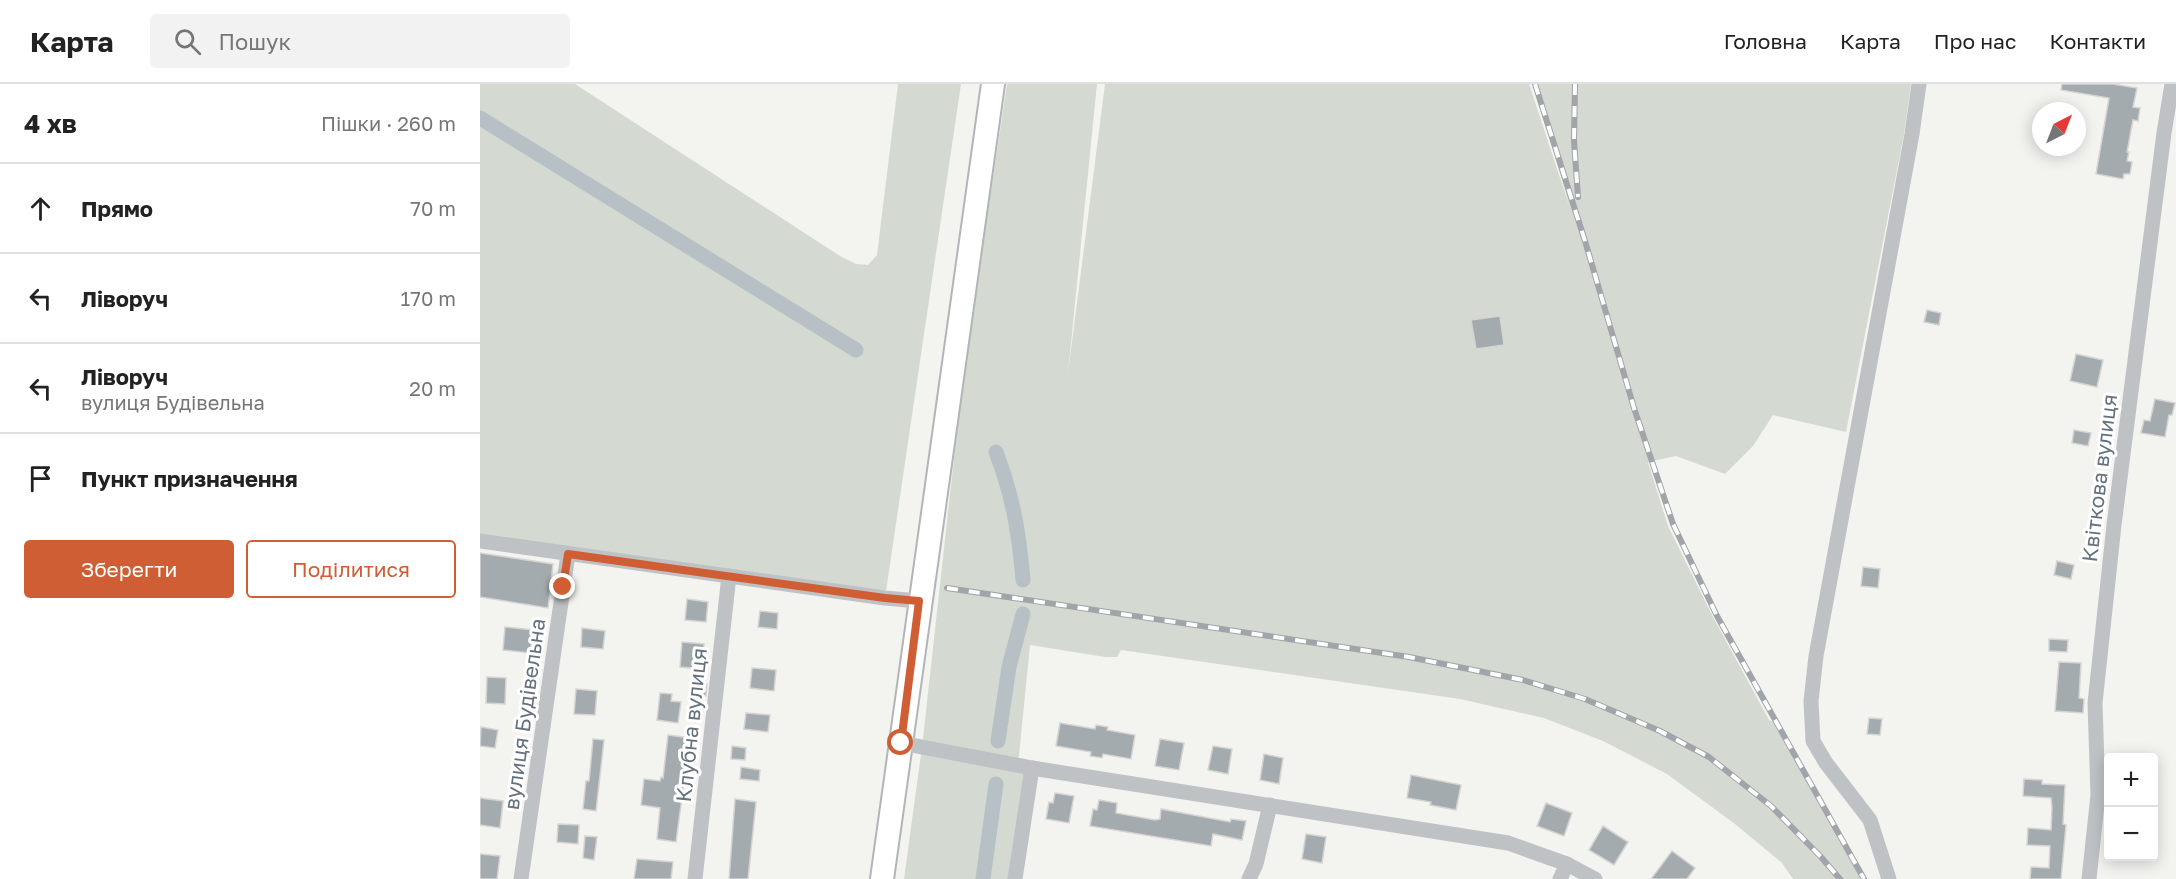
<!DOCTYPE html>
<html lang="uk">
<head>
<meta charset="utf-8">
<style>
  :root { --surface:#fff; --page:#f2f2f2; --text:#222; --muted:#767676; --line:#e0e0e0; --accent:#cf5e34 }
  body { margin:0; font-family:"Golos Text",sans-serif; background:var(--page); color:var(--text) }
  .controls { position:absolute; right:18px; bottom:18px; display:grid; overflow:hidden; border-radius:6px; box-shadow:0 3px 15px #0003 }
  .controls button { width:54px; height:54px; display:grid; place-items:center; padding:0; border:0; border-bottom:2px solid var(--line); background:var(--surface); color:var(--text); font:30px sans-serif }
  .compass { position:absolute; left:1552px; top:18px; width:54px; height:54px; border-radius:50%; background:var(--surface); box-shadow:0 3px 15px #0003; rotate:42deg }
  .stop { position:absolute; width:18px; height:18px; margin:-14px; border:4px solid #cf5e34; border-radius:50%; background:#fff }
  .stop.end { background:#cf5e34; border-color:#fff; box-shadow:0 2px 6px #0008 }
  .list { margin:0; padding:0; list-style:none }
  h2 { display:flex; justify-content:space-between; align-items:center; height:78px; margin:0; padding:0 24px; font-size:26px }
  h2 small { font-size:20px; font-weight:400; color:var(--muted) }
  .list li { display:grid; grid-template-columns:39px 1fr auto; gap:18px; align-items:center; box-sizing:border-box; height:90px; padding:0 24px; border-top:2px solid var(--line) }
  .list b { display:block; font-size:22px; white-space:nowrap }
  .list p { margin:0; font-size:20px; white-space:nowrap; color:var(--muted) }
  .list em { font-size:20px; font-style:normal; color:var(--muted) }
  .actions { display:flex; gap:12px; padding:18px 24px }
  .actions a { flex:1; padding:14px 0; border:2px solid var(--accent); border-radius:6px; text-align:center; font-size:21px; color:var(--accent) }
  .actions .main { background:var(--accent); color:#fff }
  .icon { flex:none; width:33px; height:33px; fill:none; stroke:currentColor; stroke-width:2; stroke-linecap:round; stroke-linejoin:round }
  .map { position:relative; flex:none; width:1696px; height:795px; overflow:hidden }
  header { display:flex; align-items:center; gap:36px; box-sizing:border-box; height:84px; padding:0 30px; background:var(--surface); border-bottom:2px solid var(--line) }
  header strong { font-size:28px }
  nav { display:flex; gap:33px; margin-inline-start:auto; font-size:21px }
  .search { width:420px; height:54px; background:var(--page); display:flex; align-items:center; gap:15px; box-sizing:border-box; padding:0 21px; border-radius:6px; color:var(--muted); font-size:22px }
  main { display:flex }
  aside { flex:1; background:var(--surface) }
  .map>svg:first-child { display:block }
  .green { fill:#d4dad1 }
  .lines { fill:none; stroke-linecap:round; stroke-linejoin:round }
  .canal { stroke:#b7c0c5; stroke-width:15 }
  .building { fill:#a4abaf; stroke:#d4d4d2; stroke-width:1.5 }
  .primary-casing { stroke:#b2b5b8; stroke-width:26 }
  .street { stroke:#bfc2c4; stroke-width:15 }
  .primary { stroke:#fff; stroke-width:22 }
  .rail-casing { stroke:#a0a5a9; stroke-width:6 }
  .rail { stroke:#fff; stroke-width:4; stroke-dasharray:11; stroke-linecap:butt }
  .route { stroke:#cf5e34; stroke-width:8 }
  .labels { text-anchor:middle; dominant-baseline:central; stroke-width:6; stroke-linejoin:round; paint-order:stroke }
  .street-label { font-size:21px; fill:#65727d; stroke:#fff }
</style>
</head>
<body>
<header>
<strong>Карта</strong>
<div class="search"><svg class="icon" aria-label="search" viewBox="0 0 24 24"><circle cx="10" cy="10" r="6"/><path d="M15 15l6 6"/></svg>Пошук</div>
<nav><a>Головна</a><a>Карта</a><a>Про нас</a><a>Контакти</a></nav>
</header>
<main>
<aside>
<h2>4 хв<small>Пішки · 260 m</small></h2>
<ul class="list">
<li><svg class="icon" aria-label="ahead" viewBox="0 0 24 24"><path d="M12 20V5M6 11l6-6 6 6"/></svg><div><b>Прямо</b></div><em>70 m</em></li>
<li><svg class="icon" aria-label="left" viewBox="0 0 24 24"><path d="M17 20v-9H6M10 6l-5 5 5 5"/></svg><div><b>Ліворуч</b></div><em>170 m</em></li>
<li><svg class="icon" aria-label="left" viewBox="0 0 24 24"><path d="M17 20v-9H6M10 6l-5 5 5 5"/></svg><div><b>Ліворуч</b><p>вулиця Будівельна</p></div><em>20 m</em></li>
<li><svg class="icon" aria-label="arrive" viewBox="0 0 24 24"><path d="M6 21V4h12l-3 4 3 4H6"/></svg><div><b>Пункт призначення</b></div></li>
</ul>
<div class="actions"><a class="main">Зберегти</a><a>Поділитися</a></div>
</aside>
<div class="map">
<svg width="1696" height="795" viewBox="0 0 1696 795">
  <rect width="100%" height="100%" fill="#f3f3f0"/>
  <g class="green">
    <path d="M0,0H95L360,172L376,180L388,181L397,171L418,0H481L405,514L0,457Z"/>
    <path d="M527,0H617L588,289L625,0H1049L1090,124L1054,0H1431L1424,50L1366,348L1293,331L1273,362L1245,390L1196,372L1168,378L1188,442L1233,533L1289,636L1297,639L1384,795H1313L1302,779L1255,740L1187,690L1123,657L1064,634L980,615L641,566L637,573H625L550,561L538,681L552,684L536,795H424L442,663L482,302Z"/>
  </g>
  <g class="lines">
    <g class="canal">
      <path d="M0,34L376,266"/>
      <path d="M516,368C533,412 539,449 543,496"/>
      <path d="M518,657L529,583L543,530"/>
      <path d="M503,795L516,700"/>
    </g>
  </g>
  <g class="building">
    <path d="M1582,0H1633L1657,4L1653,23L1660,24L1658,37L1653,36L1647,68H1649L1647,77L1652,78L1650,90H1644L1643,95L1616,90L1629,14L1581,6Z"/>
    <path d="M1447,226L1461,229L1459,241L1444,238Z"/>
    <path d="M1020,232L1024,261L996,265L991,236Z"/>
    <path d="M1596,270L1623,276L1617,303L1590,297Z"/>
    <path d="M1675,315L1695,319L1692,331H1689L1685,353L1661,349L1664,336L1670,337Z"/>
    <path d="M1594,346L1611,349L1608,362L1592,359Z"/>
    <path d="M0,469L73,480L68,524L0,513Z"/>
    <path d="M1577,477L1594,481L1591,495L1574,491Z"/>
    <path d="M1383,483L1400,485L1398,504L1381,502Z"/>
    <path d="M207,515L228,518L226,538L205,536Z"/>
    <path d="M280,527L298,529L297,545L278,543Z"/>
    <path d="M25,543L53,546L50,569L23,566Z"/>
    <path d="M102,544L125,547L123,565L101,563Z"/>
    <path d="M1569,555L1588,556L1587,568L1569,567Z"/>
    <path d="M202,558L224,560L222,585L200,583Z"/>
    <path d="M1579,578L1601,579L1599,614L1604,615L1603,629L1575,627Z"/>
    <path d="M272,584L296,586L294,607L270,604Z"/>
    <path d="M7,593L26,594L25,620L6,619Z"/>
    <path d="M214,599L227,600L226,612L213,611Z"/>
    <path d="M96,605L117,607L115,631L94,630Z"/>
    <path d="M180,609L192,610L191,617L201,618L198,639L177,636Z"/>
    <path d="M266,629L290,631L288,648L264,645Z"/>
    <path d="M1389,634L1402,635L1400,651L1387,650Z"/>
    <path d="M580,639L615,645L616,641L628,643L627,646L655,651L651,675L623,670L622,674L610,672L611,668L576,662Z"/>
    <path d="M1,643L18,646L15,664L0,662Z"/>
    <path d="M188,651L210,654L196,758L177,755L180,724L161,721L164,695L180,697L181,693L183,694Z"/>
    <path d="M113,655L124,656L116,727L103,725L106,697H109Z"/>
    <path d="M680,655L704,659L699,686L675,682Z"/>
    <path d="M252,662L266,664L265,676L251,675Z"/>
    <path d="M733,662L752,665L748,690L728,686Z"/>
    <path d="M784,670L803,674L799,700L780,696Z"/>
    <path d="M261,683L280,686L279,697L260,695Z"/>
    <path d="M931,691L981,701L976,726L950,721L951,718L927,714Z"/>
    <path d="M1544,695L1562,696V700L1585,701L1583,740L1586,741L1581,795H1550L1551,783L1569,784L1570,762L1547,761L1548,744L1571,746L1572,724L1571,714L1543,712Z"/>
    <path d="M575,709L594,712L589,739L566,735L569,718L573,719Z"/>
    <path d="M0,714L23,717L20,744L0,741Z"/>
    <path d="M255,715L276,718L268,795H249Z"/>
    <path d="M619,716L637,719L636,729L675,736L680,735L681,725L750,738L751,735L766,737L762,756L733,750L731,762L610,742L613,725L617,726Z"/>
    <path d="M1066,719L1092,729L1084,752L1057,742Z"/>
    <path d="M78,740L99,741L98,760L77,758Z"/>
    <path d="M1123,742L1148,758L1134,781L1109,766Z"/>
    <path d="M826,750L846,753L842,779L822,775Z"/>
    <path d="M105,752L117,753L114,776L103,774Z"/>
    <path d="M1192,767L1215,784L1207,795H1171Z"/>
    <path d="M0,770L20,772L17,795H0Z"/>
    <path d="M157,775L193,778L191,795H154Z"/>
  </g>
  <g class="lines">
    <defs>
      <path id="primary" d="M402,795L513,0"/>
    </defs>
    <use href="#primary" class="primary-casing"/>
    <g class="street">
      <path d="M0,457L405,514L439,517"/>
      <path d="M421,659L552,684L1028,759L1087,780L1115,795"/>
      <path d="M41,795L88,470"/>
      <path d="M215,795L249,492"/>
      <path d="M535,795L552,684"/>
      <path d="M769,795L776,780L790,721"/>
      <path d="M1080,795L1087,780"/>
      <path d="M1409,795L1390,736L1346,679L1333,657L1331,617L1336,572L1432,50L1439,0"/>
      <path d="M1609,795L1618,711L1615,619L1634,441L1684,49L1692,0"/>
    </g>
    <use href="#primary" class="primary"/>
    <defs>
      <g id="rail">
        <path d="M1055,0L1105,157L1154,324L1193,440L1237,532L1384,795"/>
        <path d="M1095,0L1094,57L1098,113"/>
        <path d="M467,504L929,573L1043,596L1105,615L1180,647L1229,673L1291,722L1341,773L1360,795"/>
      </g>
    </defs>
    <use href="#rail" class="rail-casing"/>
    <use href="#rail" class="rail"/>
  </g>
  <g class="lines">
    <path class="route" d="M83,503L88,470L405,514L439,517L421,659"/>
  </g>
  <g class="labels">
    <g class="street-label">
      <text transform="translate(1619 394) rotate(-83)">Квіткова вулиця</text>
      <text transform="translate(44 630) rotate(-82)">вулиця Будівельна</text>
      <text transform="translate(211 641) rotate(-84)">Клубна вулиця</text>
    </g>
  </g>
</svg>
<div class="controls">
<button>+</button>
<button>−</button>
</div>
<svg class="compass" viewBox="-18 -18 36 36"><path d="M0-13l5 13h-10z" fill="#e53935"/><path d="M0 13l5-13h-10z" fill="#767676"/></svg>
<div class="stop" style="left:421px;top:659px"></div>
<div class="stop end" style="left:83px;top:503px"></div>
</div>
</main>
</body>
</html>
